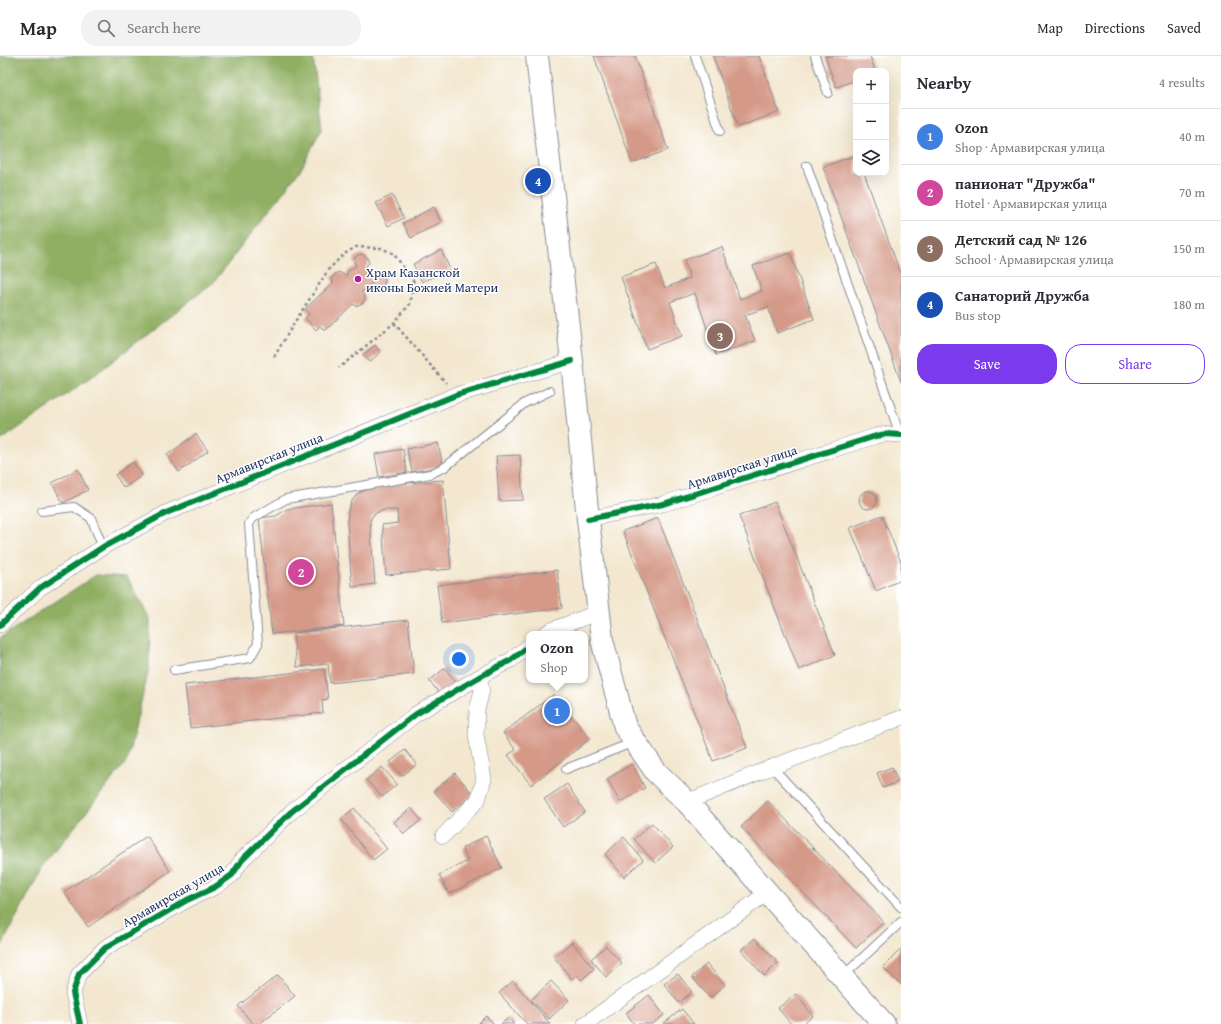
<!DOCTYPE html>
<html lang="en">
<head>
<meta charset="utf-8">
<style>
  :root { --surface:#fff; --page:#f2f2f3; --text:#2b2b33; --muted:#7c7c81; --line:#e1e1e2; --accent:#7c3aed }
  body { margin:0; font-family:"Gentium Book Plus",serif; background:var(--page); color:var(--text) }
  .controls { position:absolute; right:12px; top:12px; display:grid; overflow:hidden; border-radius:8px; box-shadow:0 4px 16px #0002 }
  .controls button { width:36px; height:36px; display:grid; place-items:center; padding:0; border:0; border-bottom:1px solid var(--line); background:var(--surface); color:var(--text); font:20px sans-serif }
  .you { position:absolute; left:459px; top:603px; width:14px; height:14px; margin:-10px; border:3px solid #fff; border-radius:50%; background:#1a73e8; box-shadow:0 0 0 6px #1a73e833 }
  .badge { display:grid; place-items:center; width:26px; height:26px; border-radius:50%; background:var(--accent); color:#fff; font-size:13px; font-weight:700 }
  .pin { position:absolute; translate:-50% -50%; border:2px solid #fff; box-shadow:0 1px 4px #0006 }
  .popup { position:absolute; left:526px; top:575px; width:62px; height:52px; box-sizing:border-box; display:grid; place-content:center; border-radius:8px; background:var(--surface); filter:drop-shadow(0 1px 3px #0005); font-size:13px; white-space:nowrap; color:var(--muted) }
  .popup b { font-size:15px; color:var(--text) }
  .popup::after { content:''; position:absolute; left:50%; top:100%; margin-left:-8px; border:8px solid transparent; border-top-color:var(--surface) }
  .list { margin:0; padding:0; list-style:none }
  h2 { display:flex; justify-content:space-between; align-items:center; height:52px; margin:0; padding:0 16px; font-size:17px }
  h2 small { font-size:13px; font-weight:400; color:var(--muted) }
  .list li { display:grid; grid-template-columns:26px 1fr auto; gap:12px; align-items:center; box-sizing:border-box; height:56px; padding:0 16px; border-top:1px solid var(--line) }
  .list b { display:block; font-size:15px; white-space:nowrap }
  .list p { margin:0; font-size:13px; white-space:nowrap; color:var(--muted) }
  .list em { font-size:13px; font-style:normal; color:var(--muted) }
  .actions { display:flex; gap:8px; padding:12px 16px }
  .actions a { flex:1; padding:9px 0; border:1px solid var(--accent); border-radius:16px; text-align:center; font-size:14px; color:var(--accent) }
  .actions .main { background:var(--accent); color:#fff }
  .icon { flex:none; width:22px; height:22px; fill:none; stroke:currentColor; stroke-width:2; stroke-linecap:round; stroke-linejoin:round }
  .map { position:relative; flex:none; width:901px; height:968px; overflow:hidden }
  header { display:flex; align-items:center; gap:24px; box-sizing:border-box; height:56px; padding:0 20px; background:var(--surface); border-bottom:1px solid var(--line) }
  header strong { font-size:19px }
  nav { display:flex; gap:22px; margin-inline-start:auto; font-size:14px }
  .search { width:280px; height:36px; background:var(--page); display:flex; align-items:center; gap:10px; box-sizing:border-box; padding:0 14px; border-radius:16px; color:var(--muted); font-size:15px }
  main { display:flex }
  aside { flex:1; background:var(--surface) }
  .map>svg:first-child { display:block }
  .forest { fill:#90af62; stroke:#566f60 }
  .building { fill:#d59987 }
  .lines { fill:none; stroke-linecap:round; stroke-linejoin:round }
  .service-casing { stroke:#878b96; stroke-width:10 }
  .minor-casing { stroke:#878b96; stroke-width:16 }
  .secondary-casing { stroke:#878b96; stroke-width:24 }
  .path { stroke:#878b96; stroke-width:2.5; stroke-dasharray:3 3; stroke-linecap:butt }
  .service { stroke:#fff; stroke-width:8 }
  .minor { stroke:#fff; stroke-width:15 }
  .secondary { stroke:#fff; stroke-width:22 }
  .cycleway-casing { stroke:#fff; stroke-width:8 }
  .cycleway { stroke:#00873e; stroke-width:6 }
  .poi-dot { fill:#b5179e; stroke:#fff; stroke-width:1.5 }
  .labels { text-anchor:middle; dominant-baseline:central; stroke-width:3; stroke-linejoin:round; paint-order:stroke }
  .poi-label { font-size:13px; fill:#1b2f5e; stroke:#fff; text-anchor:start }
  .street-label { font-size:13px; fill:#1b2f5e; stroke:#fff }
</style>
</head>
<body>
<header>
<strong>Map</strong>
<div class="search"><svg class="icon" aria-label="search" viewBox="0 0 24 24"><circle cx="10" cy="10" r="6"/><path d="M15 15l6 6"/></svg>Search here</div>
<nav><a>Map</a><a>Directions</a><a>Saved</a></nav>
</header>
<main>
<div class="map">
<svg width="901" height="968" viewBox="0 0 901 968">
  <rect width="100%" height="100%" fill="#fff"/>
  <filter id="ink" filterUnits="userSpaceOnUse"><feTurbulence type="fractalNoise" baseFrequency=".025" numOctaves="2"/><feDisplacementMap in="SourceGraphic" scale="8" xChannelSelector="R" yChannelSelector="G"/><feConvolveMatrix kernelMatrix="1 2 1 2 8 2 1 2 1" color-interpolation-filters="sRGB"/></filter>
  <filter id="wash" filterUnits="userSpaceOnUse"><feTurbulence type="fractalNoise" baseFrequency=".012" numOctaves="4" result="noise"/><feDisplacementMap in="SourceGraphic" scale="16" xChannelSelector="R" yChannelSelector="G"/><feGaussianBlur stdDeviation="0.9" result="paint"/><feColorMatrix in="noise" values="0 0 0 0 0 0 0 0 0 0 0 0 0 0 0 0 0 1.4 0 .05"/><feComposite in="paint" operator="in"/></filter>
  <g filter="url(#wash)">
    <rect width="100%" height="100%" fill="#f3e7cf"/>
    <g class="forest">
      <path d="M0,0H313L322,73L301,113L214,226L92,321L0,385Z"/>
      <path d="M96,519L127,521L150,563L149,613L127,705L42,812L0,893V582Z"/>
    </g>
    <g id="blocks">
      <g class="building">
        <path d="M594,0H635L668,94L632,107Z"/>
        <path d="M713,0H759L779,56L738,71Z"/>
        <path d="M825,0H870L875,15H856V24L836,31Z"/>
        <path d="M856,99V117H864L901,219V326L823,111Z"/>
        <path d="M392,139L404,162L388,170L376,147Z"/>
        <path d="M434,151L441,166L411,182L403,167Z"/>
        <path d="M722,191L740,243L762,235L753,210L790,197L814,263L777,277L768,251L745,259L755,285L716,299L695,237L670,246L682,280L647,293L621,221L656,208L665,232L690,222L684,204Z"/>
        <path d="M441,194L450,213L422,226L413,208Z"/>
        <path d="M361,198L367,201L369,206L365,212L370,216L371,221L377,217L384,220L385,225L383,229L377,232L371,227L367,233L361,236L364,238L365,243L363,247L356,250L353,248L325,275L320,270L316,274L305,262L309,258L305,253L333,227L332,222L335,218L339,216L346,220L348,215L356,210L354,206L355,201Z"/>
        <path d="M375,289L381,296L369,306L363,299Z"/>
        <path d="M196,378L208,395L179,416L167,399Z"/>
        <path d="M438,387L443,410L412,416L407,393Z"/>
        <path d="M403,393L407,416L379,421L375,398Z"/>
        <path d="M520,399L523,444L499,445L496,400Z"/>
        <path d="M133,406L142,419L124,432L115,419Z"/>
        <path d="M78,413L88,434L63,447L52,427Z"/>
        <path d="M443,424L451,513L386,519L382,469L398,467L397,454H385L378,456L372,460L370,465L375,528L352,531L347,467L348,456L351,446L358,437L368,433L395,428Z"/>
        <circle cx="868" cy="444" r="9"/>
        <path d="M775,446L835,599L799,614L739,460Z"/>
        <path d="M331,447L344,570L272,578L259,462L276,460L287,453Z"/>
        <path d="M882,459L901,506V524L876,535L850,472Z"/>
        <path d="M658,462L747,692L713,705L623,475Z"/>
        <path d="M557,514L562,552L442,567L437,529Z"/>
        <path d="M408,564L414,618L330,627L328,608L297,611L293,577Z"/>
        <path d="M445,612L458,629L443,641L429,625Z"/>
        <path d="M324,613L328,643L322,644L323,657L190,672L185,629Z"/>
        <path d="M554,638L590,683L531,729L508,699L516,694L503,677Z"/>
        <path d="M405,694L417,708L402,720L390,706Z"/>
        <path d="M632,708L645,732L620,746L607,723Z"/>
        <path d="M382,711L397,728L382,741L366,724Z"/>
        <path d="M892,711L898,726L883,732L877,717Z"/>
        <path d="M455,717L473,738L452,756L434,735Z"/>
        <path d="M567,728L585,756L563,771L544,743Z"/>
        <path d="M768,745L884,866L856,892L741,771Z"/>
        <path d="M354,752L387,793L373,804L341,763Z"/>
        <path d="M411,752L421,764L404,778L394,766Z"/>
        <path d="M652,767L673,791L655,807L634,783Z"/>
        <path d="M147,780L170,815L88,871L64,836Z"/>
        <path d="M486,780L502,812L449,838L439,819L468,805L462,792Z"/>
        <path d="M624,781L643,804L624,821L605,798Z"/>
        <path d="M755,882L778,907L764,920L741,894Z"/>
        <path d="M572,886L594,913L581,924L577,919L572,923L554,901Z"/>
        <path d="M606,890L622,907L606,921L591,903Z"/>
        <path d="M901,893V929L883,911Z"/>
        <path d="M707,908L725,929L710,942L692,921Z"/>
        <path d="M678,918L692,936L679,947L664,928Z"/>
        <path d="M278,919L295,940L259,968H253L238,950Z"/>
        <path d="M513,925L550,968H527L499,937Z"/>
        <path d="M551,925L569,944L549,963L531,944Z"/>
        <path d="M796,938L813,960L803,968H791L778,952Z"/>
        <path d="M649,939L664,959L652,968H634L626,957Z"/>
        <path d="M682,953L694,968H663Z"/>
        <path d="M486,960L494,968H478Z"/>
        <path d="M508,962L514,968H501Z"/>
      </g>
    </g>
  </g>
  <g filter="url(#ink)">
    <use href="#blocks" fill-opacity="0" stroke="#878b96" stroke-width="1"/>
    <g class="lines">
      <defs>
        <g id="service">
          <path d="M695,0L720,75"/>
          <path d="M815,0L828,37"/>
          <path d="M807,110L900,379"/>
          <path d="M42,455L74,451L91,462L103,491"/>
          <path d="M174,614L250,602L258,588L249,468L253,462L286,443L430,418L445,411L525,347L550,335"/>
          <path d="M772,711L901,851"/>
          <path d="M566,713L634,686"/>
          <path d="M843,920L901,866"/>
        </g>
        <g id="minor">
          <path d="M588,463L663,448L876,380L886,378L901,379"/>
          <path d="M0,569L40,532L103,491L166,457L456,339L572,305"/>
          <path d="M545,578L549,575L599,556"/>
          <path d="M687,746L772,711L901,662"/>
          <path d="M443,780L478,744L484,723L476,679L477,654L482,634L479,621"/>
          <path d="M80,968L73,937L79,918L105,892L187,844L215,831L232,819L242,804L291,756L416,658L479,621L511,604L529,590"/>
          <path d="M585,968L767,837"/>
        </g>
        <path id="secondary" d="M537,0L572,305L588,463L602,584L625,671L656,716L687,746L884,968"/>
      </defs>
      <use href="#service" class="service-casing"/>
      <use href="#minor" class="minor-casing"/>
      <use href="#secondary" class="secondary-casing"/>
      <g class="path">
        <path d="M394,267L446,327"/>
        <path d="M274,301L296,264L329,213L344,198L356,191L381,192L394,198L414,226L410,248L394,267L339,312"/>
      </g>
      <use href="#service" class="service"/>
      <use href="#minor" class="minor"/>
      <use href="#secondary" class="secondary"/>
      <defs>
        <g id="cycleway">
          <path d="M588,463L663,448L876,380L886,378L901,379"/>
          <path d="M0,569L40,532L103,491L166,457L456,339L572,305"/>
          <path d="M80,968L73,937L79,918L105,892L187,844L215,831L232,819L242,804L291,756L416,658L479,621L511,604L529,590"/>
        </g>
      </defs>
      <use href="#cycleway" class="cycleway-casing"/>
      <use href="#cycleway" class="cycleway"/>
    </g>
  </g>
  <circle class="poi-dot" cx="358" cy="223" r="4"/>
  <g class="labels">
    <g class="poi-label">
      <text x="366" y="216">Храм Казанской<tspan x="366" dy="15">иконы Божией Матери</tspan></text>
    </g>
    <g class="street-label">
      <text transform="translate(269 402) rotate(-22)">Армавирская улица</text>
      <text transform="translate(742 411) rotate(-18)">Армавирская улица</text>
      <text transform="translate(173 839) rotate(-30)">Армавирская улица</text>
    </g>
  </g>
</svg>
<div class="controls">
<button>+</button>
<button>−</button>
<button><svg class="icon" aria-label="layers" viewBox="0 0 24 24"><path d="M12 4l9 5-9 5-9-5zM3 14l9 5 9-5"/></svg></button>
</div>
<div class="you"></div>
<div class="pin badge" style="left:557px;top:655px;background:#3f7fe0">1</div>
<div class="popup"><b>Ozon</b>Shop</div>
<div class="pin badge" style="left:301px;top:516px;background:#d1479c">2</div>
<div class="pin badge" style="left:720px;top:280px;background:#8d6e63">3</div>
<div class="pin badge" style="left:538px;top:125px;background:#1a4fb4">4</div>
</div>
<aside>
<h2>Nearby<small>4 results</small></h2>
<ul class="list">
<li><span class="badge" style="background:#3f7fe0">1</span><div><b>Ozon</b><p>Shop · Армавирская улица</p></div><em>40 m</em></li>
<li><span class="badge" style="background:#d1479c">2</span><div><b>панионат &quot;Дружба&quot;</b><p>Hotel · Армавирская улица</p></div><em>70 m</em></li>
<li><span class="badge" style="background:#8d6e63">3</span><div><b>Детский сад № 126</b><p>School · Армавирская улица</p></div><em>150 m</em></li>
<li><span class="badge" style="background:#1a4fb4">4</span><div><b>Санаторий Дружба</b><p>Bus stop</p></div><em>180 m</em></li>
</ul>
<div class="actions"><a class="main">Save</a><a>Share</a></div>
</aside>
</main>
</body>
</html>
